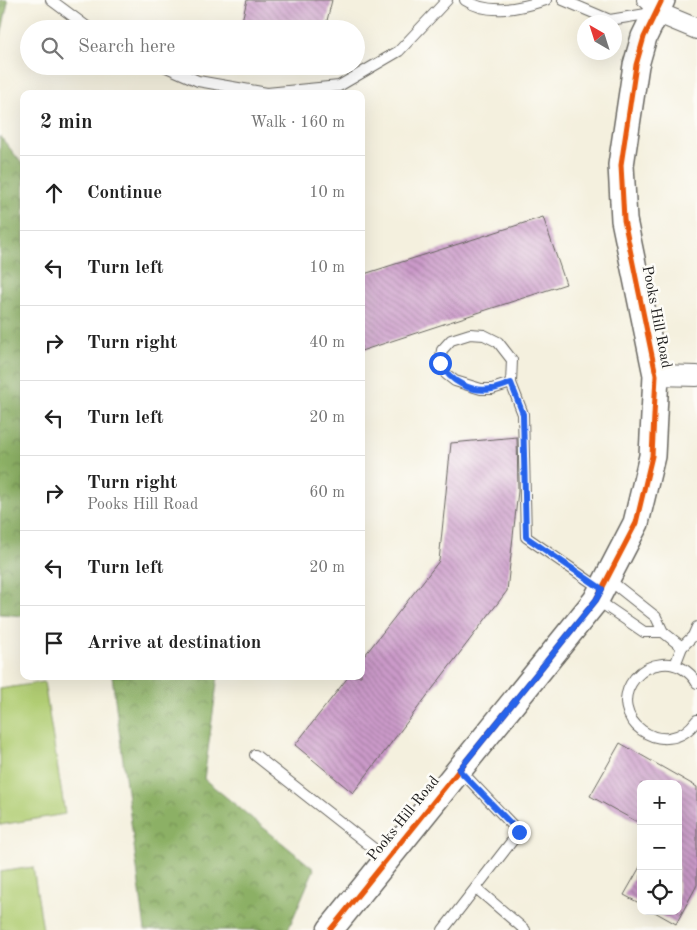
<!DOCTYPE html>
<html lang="en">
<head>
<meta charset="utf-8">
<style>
  :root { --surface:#fff; --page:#f6f6f6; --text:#222; --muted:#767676; --line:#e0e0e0 }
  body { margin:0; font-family:"Old Standard TT",serif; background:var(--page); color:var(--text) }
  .controls { position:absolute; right:15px; bottom:15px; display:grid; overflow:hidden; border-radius:10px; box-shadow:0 5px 20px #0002 }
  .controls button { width:45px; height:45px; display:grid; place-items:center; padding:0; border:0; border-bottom:1px solid var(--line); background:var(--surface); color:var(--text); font:25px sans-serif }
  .compass { position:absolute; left:577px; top:15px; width:45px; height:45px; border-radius:50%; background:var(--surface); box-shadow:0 5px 20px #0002; rotate:321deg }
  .stop { position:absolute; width:15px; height:15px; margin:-11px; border:4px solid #2563eb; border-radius:50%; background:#fff }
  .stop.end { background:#2563eb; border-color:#fff; box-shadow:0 1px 5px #0008 }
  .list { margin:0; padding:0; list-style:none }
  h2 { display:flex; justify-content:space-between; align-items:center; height:65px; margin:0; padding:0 20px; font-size:21px }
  h2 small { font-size:16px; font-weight:400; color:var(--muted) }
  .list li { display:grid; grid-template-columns:32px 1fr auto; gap:15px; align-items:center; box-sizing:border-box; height:75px; padding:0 20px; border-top:1px solid var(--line) }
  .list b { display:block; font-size:19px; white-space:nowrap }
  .list p { margin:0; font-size:16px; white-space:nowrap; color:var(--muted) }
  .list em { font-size:16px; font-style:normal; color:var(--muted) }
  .icon { flex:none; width:28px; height:28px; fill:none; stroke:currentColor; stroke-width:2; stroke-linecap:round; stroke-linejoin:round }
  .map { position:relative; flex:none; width:697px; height:930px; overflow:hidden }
  .search { position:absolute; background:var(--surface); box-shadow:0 5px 20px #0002; left:20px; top:20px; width:345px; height:55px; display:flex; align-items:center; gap:12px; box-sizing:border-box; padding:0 18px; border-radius:28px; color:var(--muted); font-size:19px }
  .panel { position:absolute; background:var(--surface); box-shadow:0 5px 20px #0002; left:20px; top:90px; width:345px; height:590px; border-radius:10px }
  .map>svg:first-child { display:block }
  .green { fill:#b1cd73; stroke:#667448 }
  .forest { fill:url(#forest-crowns); stroke:#546640 }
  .building { fill:url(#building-back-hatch) }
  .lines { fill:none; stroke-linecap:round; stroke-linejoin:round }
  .service-casing { stroke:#686660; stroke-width:12 }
  .minor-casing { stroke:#686660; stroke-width:22 }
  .tertiary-casing { stroke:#686660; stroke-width:28 }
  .service { stroke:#fff; stroke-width:10 }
  .minor { stroke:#fff; stroke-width:20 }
  .tertiary { stroke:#fff; stroke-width:25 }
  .cycleway-casing { stroke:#fdfcf7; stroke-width:8 }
  .cycleway { stroke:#e8590c; stroke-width:5 }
  .route { stroke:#2563eb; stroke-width:6 }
  .labels { text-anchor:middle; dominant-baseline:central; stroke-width:5; stroke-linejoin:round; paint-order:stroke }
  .street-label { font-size:15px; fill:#1c1c1c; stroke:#fdfcf7 }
</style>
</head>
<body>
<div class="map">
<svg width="697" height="930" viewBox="0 0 697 930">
  <defs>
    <pattern id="forest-crowns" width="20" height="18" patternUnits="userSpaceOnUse" patternTransform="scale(1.25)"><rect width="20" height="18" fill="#8cb065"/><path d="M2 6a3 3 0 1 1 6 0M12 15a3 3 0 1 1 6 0" fill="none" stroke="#728e52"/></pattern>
    <pattern id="building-back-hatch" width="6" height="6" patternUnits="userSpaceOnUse" patternTransform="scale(1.25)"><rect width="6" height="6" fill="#cb9ac9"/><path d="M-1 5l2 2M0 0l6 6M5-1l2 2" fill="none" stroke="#a47da2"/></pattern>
  </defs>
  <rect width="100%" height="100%" fill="#fdfcf7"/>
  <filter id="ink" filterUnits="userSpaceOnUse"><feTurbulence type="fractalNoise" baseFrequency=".02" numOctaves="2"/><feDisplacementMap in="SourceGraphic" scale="10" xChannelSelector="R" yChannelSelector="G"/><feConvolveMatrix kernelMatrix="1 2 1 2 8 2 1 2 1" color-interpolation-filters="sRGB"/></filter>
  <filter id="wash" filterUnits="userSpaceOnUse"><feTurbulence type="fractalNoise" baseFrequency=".0096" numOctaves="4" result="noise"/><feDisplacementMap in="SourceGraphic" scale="20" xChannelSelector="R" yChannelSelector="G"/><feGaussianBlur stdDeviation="1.12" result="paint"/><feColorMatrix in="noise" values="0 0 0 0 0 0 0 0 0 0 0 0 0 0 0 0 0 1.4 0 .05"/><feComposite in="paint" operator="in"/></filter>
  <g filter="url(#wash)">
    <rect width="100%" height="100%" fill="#f4f0de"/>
    <g class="green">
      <path d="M44,682L65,814L0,825V689Z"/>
      <path d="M33,867L43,930H0V872Z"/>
    </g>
    <g class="forest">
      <path d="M0,0H7L8,2L0,40Z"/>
      <path d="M0,136L24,166V616L0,614Z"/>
      <path d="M112,676H218L204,779L314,869L288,930H145Z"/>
    </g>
    <g id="blocks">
      <g class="building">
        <path d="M247,0H332L325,29H240Z"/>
        <path d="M543,217L566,284L361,351V275Z"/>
        <path d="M517,437L518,491L507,591L353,793L295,745L349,676H361V660L439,561L451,443Z"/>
        <path d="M620,743L697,787V885L676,924L653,911H678V784H641V824L590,796Z"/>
        <path d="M641,865V904L624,895Z"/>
      </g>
    </g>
  </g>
  <g filter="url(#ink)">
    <use href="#blocks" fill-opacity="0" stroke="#686660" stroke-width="1"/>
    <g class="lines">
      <defs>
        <g id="service">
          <path d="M51,0L90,29"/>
          <path d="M465,0C489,16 520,8 546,0"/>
          <path d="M563,0L610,20L652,13"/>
          <path d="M642,0L655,12"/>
          <path d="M164,66L198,81L267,93L339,86L399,51L447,0"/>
          <path d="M511,383L492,389H481L455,381L446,374L440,363L442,350L451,340L470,334L484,335L498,342L512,360L511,383L523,414L526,537L601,589"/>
          <path d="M608,579L656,617L663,632L682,647"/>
          <path d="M597,600L644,632H663"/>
          <path d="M675,665L682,647L693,636L697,627"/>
          <path d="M697,683C690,671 676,662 662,664C651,665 642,670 635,678C603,717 665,765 697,720"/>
          <path d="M255,755L387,859"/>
          <path d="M476,888L525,930"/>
          <path d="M443,930L519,832L460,770"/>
        </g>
        <g id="minor">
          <path d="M656,12L697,29"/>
          <path d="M656,375L697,376"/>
        </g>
        <path id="tertiary" d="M330,930L596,600L636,523L652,456L656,375L624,220L621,165L636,65L644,37L662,0"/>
      </defs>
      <use href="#service" class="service-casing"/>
      <use href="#minor" class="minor-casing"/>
      <use href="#tertiary" class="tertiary-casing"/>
      <use href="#service" class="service"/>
      <use href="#minor" class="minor"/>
      <use href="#tertiary" class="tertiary"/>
      <defs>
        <path id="cycleway" d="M330,930L596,600L636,523L652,456L656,375L624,220L621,165L636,65L644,37L662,0"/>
      </defs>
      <use href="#cycleway" class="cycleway-casing"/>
      <use href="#cycleway" class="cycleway"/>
    </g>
  </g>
  <g class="lines" filter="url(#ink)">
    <path class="route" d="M440,363C450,381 470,393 492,389C499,388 505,385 511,383L523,414L526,537L602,589L596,600L459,770L519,832"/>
  </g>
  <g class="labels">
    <g class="street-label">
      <text transform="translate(656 317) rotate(79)">Pooks Hill Road</text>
      <text transform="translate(404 819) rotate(-51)">Pooks Hill Road</text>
    </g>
  </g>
</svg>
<div class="controls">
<button>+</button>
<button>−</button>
<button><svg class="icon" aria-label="locate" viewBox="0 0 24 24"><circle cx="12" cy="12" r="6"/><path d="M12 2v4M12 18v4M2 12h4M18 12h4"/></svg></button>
</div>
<svg class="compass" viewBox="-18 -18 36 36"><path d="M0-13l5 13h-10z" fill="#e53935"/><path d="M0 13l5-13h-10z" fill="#767676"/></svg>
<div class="stop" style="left:440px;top:363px"></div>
<div class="stop end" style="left:519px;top:832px"></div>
<div class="search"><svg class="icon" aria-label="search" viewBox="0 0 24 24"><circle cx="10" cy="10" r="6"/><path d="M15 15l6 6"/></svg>Search here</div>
<section class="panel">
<h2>2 min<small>Walk · 160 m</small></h2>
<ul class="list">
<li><svg class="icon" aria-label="ahead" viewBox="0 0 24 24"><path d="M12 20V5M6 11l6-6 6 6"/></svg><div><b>Continue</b></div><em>10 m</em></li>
<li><svg class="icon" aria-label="left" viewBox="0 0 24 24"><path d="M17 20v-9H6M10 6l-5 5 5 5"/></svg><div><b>Turn left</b></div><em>10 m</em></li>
<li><svg class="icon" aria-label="right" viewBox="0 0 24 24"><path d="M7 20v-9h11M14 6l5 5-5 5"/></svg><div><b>Turn right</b></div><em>40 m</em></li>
<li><svg class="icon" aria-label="left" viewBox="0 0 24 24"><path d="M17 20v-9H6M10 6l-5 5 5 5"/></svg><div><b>Turn left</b></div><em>20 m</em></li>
<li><svg class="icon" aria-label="right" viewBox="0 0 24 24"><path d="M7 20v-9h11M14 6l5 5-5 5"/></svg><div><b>Turn right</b><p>Pooks Hill Road</p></div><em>60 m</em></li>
<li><svg class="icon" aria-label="left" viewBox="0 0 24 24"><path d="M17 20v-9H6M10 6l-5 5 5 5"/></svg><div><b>Turn left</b></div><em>20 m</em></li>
<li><svg class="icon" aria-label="arrive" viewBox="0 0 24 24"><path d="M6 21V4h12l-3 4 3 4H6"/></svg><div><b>Arrive at destination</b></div></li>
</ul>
</section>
</div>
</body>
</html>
